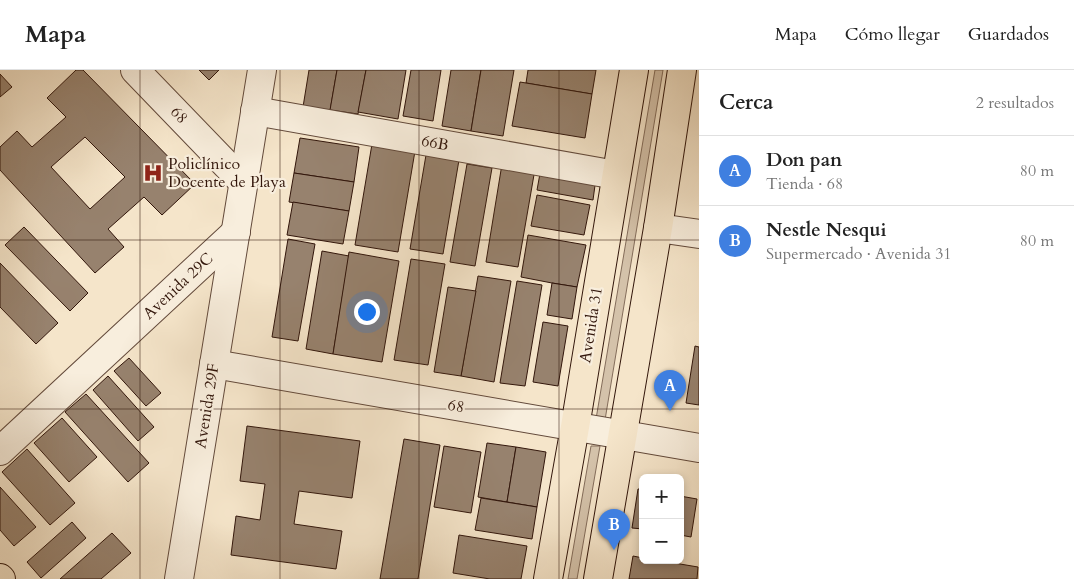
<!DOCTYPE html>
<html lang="es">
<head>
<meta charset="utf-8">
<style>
  :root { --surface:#fff; --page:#f6f6f6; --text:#222; --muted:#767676; --line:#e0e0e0; --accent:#8f2418 }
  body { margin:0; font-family:Cardo,serif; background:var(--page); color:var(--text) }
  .controls { position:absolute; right:15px; bottom:15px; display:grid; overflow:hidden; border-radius:8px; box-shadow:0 2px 8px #0003 }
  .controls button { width:45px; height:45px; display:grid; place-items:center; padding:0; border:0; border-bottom:1px solid var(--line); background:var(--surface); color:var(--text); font:25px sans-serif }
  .you { position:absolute; left:366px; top:241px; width:18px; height:18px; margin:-12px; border:4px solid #fff; border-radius:50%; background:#1a73e8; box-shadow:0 0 0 8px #1a73e833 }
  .badge { display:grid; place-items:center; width:32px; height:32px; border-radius:50%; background:var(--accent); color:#fff; font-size:16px; font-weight:700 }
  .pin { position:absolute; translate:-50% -41px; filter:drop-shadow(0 1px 2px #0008) }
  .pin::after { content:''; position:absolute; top:26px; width:18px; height:15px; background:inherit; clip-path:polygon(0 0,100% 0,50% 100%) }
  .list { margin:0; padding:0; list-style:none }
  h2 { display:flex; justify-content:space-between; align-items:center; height:65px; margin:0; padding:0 20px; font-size:21px }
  h2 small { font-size:16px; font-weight:400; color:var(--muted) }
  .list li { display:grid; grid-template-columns:32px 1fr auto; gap:15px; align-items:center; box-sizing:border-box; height:70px; padding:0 20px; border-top:1px solid var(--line) }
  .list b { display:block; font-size:19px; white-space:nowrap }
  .list p { margin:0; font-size:16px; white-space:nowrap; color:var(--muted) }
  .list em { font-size:16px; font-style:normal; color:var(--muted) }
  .map { position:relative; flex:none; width:699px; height:509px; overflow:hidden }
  header { display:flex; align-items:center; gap:30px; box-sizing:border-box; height:70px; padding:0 25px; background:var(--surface); border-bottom:1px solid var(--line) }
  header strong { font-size:24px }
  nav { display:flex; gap:28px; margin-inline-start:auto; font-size:18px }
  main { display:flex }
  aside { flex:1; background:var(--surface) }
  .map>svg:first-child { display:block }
  .green { fill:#d4c2aa; stroke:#836c5a }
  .building { fill:#97826e; stroke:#32160b; fill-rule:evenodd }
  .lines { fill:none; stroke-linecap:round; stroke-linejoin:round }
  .minor-casing { stroke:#634a3b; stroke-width:30 }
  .major-casing { stroke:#32160b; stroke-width:30 }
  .minor { stroke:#f8eedd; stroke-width:28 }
  .major { stroke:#f5e5ca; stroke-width:28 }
  .grid { fill:none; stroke:#32160b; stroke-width:1; stroke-opacity:0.55 }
  .labels { text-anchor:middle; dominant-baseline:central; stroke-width:4.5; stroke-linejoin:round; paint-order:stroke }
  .street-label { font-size:16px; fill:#32160b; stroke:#f8eedd }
  .poi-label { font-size:16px; fill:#32160b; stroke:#f8eedd; text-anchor:start }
</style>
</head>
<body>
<header>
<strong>Mapa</strong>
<nav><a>Mapa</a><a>Cómo llegar</a><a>Guardados</a></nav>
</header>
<main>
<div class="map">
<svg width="699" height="509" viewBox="0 0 699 509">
  <rect width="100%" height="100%" fill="#f5e5ca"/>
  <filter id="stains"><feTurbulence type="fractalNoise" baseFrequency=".004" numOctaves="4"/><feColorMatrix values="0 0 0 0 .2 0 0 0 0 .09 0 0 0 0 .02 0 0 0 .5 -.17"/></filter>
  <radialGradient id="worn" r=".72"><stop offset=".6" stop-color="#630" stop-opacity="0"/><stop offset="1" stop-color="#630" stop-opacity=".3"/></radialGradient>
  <g class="green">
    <path d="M655,0H663L605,350L596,349Z"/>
    <path d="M591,376H600L577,509H568Z"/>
  </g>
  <g class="building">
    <path d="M76,0H83L195,114L162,145L144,127L108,159L124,177L95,203L0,100V77L17,61L32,77L66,47L47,28ZM85,67L125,107L90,139L51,97Z"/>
    <path d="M199,0H219L209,10Z"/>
    <path d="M309,0H337L330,41L303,37Z"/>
    <path d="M337,0H366L358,44L330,40Z"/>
    <path d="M366,0H406L398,49L358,42Z"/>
    <path d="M411,0H441L433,51L403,46Z"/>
    <path d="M451,0H481L471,61L442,56Z"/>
    <path d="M481,0H514L503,66L471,61Z"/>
    <path d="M528,0H596L592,24L526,13Z"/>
    <path d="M0,4L12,17L0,27Z"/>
    <path d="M520,12L592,24L585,68L512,56Z"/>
    <path d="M300,68L359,77L354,112L294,103Z"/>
    <path d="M372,74L415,81L398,182L355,175Z"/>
    <path d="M426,85L459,90L443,184L410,179Z"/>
    <path d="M467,94L492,98L475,196L450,192Z"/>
    <path d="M502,94L535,99L518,197L486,192Z"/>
    <path d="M541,98L596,108L593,130L537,120Z"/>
    <path d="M294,103L354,112L349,141L289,132Z"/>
    <path d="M537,125L590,135L584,165L531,156Z"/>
    <path d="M293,132L349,141L343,174L287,165Z"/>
    <path d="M24,157L88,223L70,241L5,175Z"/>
    <path d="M528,165L586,175L577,217L552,213L521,207Z"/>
    <path d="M288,169L315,174L298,271L272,267Z"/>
    <path d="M322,181L349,186L333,284L306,279Z"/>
    <path d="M349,182L399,191L382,292L333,284Z"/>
    <path d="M411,189L445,194L428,295L394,290Z"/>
    <path d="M0,193L58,253L36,274L0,237Z"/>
    <path d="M478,206L511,211L494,312L461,306Z"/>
    <path d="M517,211L542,215L525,316L500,313Z"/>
    <path d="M552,213L577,217L572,249L547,245Z"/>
    <path d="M448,217L476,221L461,306L434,302Z"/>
    <path d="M543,252L568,256L558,316L533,312Z"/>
    <path d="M695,276L699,277V335L686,333Z"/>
    <path d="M129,288L161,323L146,336L114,301Z"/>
    <path d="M108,306L154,357L138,371L93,320Z"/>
    <path d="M86,324L149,393L128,412L65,342Z"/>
    <path d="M62,348L97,387L69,412L34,373Z"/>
    <path d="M247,356L360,371L352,428L299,421L294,454L342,461L336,499L231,485L236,446L260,450L265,414L240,411Z"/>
    <path d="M404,369L440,375L418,509H380Z"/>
    <path d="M487,373L516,377L507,432L478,427Z"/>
    <path d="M444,376L481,382L471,443L434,437Z"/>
    <path d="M516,377L546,382L537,437L507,432Z"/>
    <path d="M27,379L75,433L50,455L2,402Z"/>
    <path d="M0,417L36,457L14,476L0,460Z"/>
    <path d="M638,419H643V459L632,458Z"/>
    <path d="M680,426L697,429L691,467L680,465Z"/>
    <path d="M481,428L537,437L532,469L475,460Z"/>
    <path d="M72,452L86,468L41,508L27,492Z"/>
    <path d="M112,463L131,483L101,509H60Z"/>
    <path d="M459,465L527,476L521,509H490L453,503Z"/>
    <path d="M633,486L643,488V490H656L698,497L697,509H629Z"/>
  </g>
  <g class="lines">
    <defs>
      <g id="minor">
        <path d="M135,0L243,112"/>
        <path d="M255,41L616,105"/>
        <path d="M658,158L699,164"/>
        <path d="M214,294L699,378"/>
        <path d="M0,381L236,162"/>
        <path d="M179,509L262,0"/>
      </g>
      <g id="major">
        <path d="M0,508L1,509"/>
        <path d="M548,509L575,357L634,0"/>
        <path d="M598,509L658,158L682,0"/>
      </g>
    </defs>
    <use href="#minor" class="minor-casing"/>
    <use href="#major" class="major-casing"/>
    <use href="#minor" class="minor"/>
    <use href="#major" class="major"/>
  </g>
  <path class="grid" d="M140,0V509M280,0V509M419,0V509M559,0V509M0,170H699M0,339H699"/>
  <defs>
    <symbol id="hospital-bare" viewBox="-9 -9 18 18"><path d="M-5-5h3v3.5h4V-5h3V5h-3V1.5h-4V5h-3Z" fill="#8f2418" stroke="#f8eedd" stroke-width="2.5" paint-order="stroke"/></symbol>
  </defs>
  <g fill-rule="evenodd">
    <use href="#hospital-bare" x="139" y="89" width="28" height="28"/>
  </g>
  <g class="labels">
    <g class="street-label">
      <text transform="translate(179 45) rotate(46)">68</text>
      <text transform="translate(435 73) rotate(10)">66B</text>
      <text transform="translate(178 216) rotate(-43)">Avenida 29C</text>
      <text transform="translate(591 255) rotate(-81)">Avenida 31</text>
      <text transform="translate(207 336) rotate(-81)">Avenida 29F</text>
      <text transform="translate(456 336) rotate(10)">68</text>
    </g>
    <g class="poi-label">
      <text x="168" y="94">Policlínico<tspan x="168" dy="18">Docente de Playa</tspan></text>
    </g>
  </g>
  <rect width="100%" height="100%" filter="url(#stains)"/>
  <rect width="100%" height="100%" fill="url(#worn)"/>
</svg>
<div class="controls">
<button>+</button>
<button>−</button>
</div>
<div class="you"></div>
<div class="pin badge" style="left:670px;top:341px;background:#3f7fe0">A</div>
<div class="pin badge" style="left:614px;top:480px;background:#3f7fe0">B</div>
</div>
<aside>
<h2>Cerca<small>2 resultados</small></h2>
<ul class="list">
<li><span class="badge" style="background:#3f7fe0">A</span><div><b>Don pan</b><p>Tienda · 68</p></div><em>80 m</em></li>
<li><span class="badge" style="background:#3f7fe0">B</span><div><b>Nestle Nesqui</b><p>Supermercado · Avenida 31</p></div><em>80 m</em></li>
</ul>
</aside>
</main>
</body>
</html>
